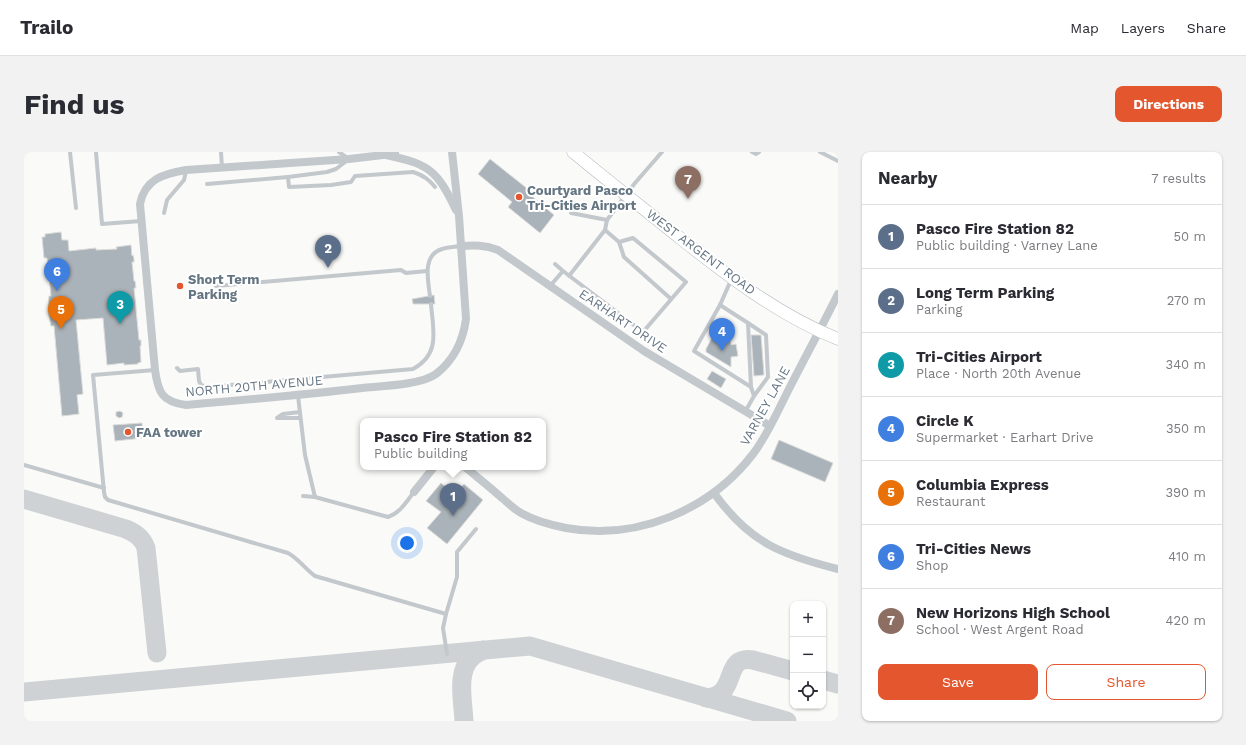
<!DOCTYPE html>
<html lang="en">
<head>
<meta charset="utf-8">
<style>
  :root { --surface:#fff; --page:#f2f2f3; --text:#2b2b33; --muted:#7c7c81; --line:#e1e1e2; --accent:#e4572e }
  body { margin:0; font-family:"Work Sans",sans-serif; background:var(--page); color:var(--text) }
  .controls { position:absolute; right:12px; bottom:12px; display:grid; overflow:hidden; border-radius:8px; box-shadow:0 1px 3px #0004 }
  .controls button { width:36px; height:36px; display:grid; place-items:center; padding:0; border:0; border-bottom:1px solid var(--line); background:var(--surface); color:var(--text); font:20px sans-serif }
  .you { position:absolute; left:383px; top:391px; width:14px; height:14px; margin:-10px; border:3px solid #fff; border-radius:50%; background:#1a73e8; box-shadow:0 0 0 6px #1a73e833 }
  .badge { display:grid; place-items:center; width:26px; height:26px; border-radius:50%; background:var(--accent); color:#fff; font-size:13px; font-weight:700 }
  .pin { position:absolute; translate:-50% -33px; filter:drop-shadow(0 1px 2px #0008) }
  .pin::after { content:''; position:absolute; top:21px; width:14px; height:12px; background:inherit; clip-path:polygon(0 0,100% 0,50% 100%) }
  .popup { position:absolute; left:336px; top:266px; width:186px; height:52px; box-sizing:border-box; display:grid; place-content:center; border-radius:8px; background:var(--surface); filter:drop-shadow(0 1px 3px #0005); font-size:13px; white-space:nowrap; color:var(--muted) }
  .popup b { font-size:15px; color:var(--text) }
  .popup::after { content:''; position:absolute; left:50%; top:100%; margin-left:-8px; border:8px solid transparent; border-top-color:var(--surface) }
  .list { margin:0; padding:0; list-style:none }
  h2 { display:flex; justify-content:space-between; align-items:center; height:52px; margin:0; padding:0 16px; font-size:17px }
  h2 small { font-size:13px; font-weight:400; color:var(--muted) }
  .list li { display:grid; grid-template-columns:26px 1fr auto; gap:12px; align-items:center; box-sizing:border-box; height:64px; padding:0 16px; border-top:1px solid var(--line) }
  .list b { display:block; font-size:15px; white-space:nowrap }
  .list p { margin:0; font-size:13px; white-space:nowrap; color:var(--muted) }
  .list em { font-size:13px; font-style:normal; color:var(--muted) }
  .actions { display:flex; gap:8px; padding:12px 16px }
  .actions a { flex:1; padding:9px 0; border:1px solid var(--accent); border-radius:8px; text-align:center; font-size:14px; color:var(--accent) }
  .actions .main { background:var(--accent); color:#fff }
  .icon { flex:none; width:22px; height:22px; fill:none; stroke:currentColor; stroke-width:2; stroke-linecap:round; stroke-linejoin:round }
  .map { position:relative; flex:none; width:814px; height:569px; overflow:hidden; border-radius:8px }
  header { display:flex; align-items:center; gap:24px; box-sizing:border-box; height:56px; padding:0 20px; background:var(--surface); border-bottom:1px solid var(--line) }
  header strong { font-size:19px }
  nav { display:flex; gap:22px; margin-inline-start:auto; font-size:14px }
  .intro { display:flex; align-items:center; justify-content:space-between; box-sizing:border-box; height:96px; padding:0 24px }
  h1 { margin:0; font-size:28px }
  .button { padding:10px 18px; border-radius:8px; background:var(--accent); color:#fff; font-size:14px; font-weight:700 }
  main { display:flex; gap:24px; padding:0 24px }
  aside { flex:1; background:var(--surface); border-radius:8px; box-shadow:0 1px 3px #0004 }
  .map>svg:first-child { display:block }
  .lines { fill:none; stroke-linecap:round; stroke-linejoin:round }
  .taxiway { stroke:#ced2d4; stroke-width:19 }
  .building { fill:#aab3b9; stroke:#dcdcda }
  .secondary-casing { stroke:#b3babf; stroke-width:13 }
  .service { stroke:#c3c8cc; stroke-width:4 }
  .minor { stroke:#c3c8cc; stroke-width:8 }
  .secondary { stroke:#fff; stroke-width:12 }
  .poi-dot { fill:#e4572e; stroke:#fff; stroke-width:1.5 }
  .labels { text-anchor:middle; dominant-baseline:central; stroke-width:4; stroke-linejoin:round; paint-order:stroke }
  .poi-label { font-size:13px; font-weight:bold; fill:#657683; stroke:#fff; text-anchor:start }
  .street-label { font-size:13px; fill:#657683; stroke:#fff }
</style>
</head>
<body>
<header>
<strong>Trailo</strong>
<nav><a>Map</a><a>Layers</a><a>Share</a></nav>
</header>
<div class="intro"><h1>Find us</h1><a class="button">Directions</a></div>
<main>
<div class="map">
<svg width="814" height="569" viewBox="0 0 814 569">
  <rect width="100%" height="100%" fill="#fafaf8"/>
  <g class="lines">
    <g class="taxiway">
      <path d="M0,347L102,377C111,381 118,385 122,396L133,501"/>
      <path d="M799,528L814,532"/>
      <path d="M0,540L506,494L763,569"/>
      <path d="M682,546C716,544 697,503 729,508L769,519"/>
      <path d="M440,569C439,549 432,519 448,505C451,502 456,500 459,498"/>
    </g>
  </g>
  <g class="building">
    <path d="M466,7L505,38L503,40L530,63L516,81L484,55L488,50L454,22Z"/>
    <path d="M37,80L38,88H44L45,99L72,96V98L93,97L92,95L107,93L108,104L109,103L110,107V110H108L110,129H111L112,136H110L115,188H117V194H116L117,210L114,211V212L100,213V211L83,213L79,166L52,168L59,242L53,243L55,262L38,264L30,174H27L24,159L25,144H27L23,106H20L18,85H21V82Z"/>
    <path d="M410,143L411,152H389L388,147Z"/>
    <path d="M692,178L706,186L707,193L712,192L714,204L707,205V215L682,200V197Z"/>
    <path d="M727,183H737L740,223L730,224Z"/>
    <path d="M688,219L702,227L697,236L683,227Z"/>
    <path d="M96,259L99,261L98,265L95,266L92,264V260Z"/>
    <path d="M118,271L119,286L91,289L89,273Z"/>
    <path d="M755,288L809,311L801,330L747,307Z"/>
    <path d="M417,331L431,343L440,332L459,348L423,392L403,376L417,360L402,349Z"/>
  </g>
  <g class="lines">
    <defs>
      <path id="secondary" d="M549,0C584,29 620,57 656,86C704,124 756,164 814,187"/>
    </defs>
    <use href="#secondary" class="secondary-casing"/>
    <g class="service">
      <path d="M46,0L52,56"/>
      <path d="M72,0L78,72L117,69"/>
      <path d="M197,0L198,16"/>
      <path d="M728,0L732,2L735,0"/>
      <path d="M796,0L814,9"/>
      <path d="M264,25L303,20L312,17L325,7L315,0"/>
      <path d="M183,32L264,25L265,35L307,33L327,30L331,24L389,20C399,23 405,27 411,35"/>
      <path d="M140,61L143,48L160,28L162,19"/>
      <path d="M547,61L583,68"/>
      <path d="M581,78L583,68L611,31L638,0"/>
      <path d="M595,90L600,105L647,147"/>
      <path d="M539,119L619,180L662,130L609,86L595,90L581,78L545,124"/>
      <path d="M707,128L696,153L724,171L727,235L730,244L721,260"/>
      <path d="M192,134L377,118L382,121L403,119"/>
      <path d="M526,134L539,119L531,112"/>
      <path d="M406,144C404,128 398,103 418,97C424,95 431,95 437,94"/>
      <path d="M696,153L670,199L727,235"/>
      <path d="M724,171L742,183L744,225L730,244"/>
      <path d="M153,216L156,219L174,217L175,229L177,233L183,235L389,217C417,202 409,178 407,152"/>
      <path d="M131,218L69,223L80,340L81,345L84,348L264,401C275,407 281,417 291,424L422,462L433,425V400L452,377"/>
      <path d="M274,244L281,303L291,345"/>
      <path d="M253,266L259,262L276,260"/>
      <path d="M254,266H276"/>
      <path d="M0,313L80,336"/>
      <path d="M279,344L291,345L364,365C376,361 382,350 390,340"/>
      <path d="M422,462L419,476L423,502"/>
    </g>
    <g class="minor">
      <path d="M371,0L359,3L325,7L162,18C139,22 121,27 116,52L131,218C134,240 138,250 162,253C221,248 279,243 338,236C358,234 397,233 412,222C430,208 439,189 442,167L435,64L428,0"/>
      <path d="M362,3C405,12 413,18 432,58"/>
      <path d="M437,94C451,93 461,93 474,98L620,199L746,274"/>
      <path d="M441,315C453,325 466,335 478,346C484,351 490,357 497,361C511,369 527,373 542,376C613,389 686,358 729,302C745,281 755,256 767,233C783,202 799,172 814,142"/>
      <path d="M390,340L410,315"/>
      <path d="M690,341C725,390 757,403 814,417"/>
    </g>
    <use href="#secondary" class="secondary"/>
  </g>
  <g class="poi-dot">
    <circle cx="495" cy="45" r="4"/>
    <circle cx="156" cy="134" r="4"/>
    <circle cx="104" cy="280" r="4"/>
  </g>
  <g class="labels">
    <g class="poi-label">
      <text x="503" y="38">Courtyard Pasco<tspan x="503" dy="15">Tri-Cities Airport</tspan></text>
      <text x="164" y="127">Short Term<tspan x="164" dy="15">Parking</tspan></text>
      <text x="112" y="280">FAA tower</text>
    </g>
    <g class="street-label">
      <text transform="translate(677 100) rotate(37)">WEST ARGENT ROAD</text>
      <text transform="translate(599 169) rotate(34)">EARHART DRIVE</text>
      <text transform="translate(230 234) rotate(-5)">NORTH 20TH AVENUE</text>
      <text transform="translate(741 254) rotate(-61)">VARNEY LANE</text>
    </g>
  </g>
</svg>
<div class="controls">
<button>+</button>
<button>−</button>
<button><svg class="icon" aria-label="locate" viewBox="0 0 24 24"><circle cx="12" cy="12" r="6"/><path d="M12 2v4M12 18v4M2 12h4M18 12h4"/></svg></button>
</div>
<div class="you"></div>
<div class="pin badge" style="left:429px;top:364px;background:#5c6f8a">1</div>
<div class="popup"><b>Pasco Fire Station 82</b>Public building</div>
<div class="pin badge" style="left:304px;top:116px;background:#5c6f8a">2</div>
<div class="pin badge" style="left:96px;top:172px;background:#0f9aa8">3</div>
<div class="pin badge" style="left:698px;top:199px;background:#3f7fe0">4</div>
<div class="pin badge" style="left:37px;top:177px;background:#e8710a">5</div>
<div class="pin badge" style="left:33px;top:139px;background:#3f7fe0">6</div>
<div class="pin badge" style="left:664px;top:47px;background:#8d6e63">7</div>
</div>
<aside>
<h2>Nearby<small>7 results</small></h2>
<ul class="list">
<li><span class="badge" style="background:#5c6f8a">1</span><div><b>Pasco Fire Station 82</b><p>Public building · Varney Lane</p></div><em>50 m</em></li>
<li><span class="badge" style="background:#5c6f8a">2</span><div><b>Long Term Parking</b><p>Parking</p></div><em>270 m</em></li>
<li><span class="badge" style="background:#0f9aa8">3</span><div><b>Tri-Cities Airport</b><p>Place · North 20th Avenue</p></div><em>340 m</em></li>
<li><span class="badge" style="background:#3f7fe0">4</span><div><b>Circle K</b><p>Supermarket · Earhart Drive</p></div><em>350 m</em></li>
<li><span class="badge" style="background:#e8710a">5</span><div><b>Columbia Express</b><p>Restaurant</p></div><em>390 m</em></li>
<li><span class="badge" style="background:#3f7fe0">6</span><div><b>Tri-Cities News</b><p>Shop</p></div><em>410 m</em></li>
<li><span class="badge" style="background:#8d6e63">7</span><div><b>New Horizons High School</b><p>School · West Argent Road</p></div><em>420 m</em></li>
</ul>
<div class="actions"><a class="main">Save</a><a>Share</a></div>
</aside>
</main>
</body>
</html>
